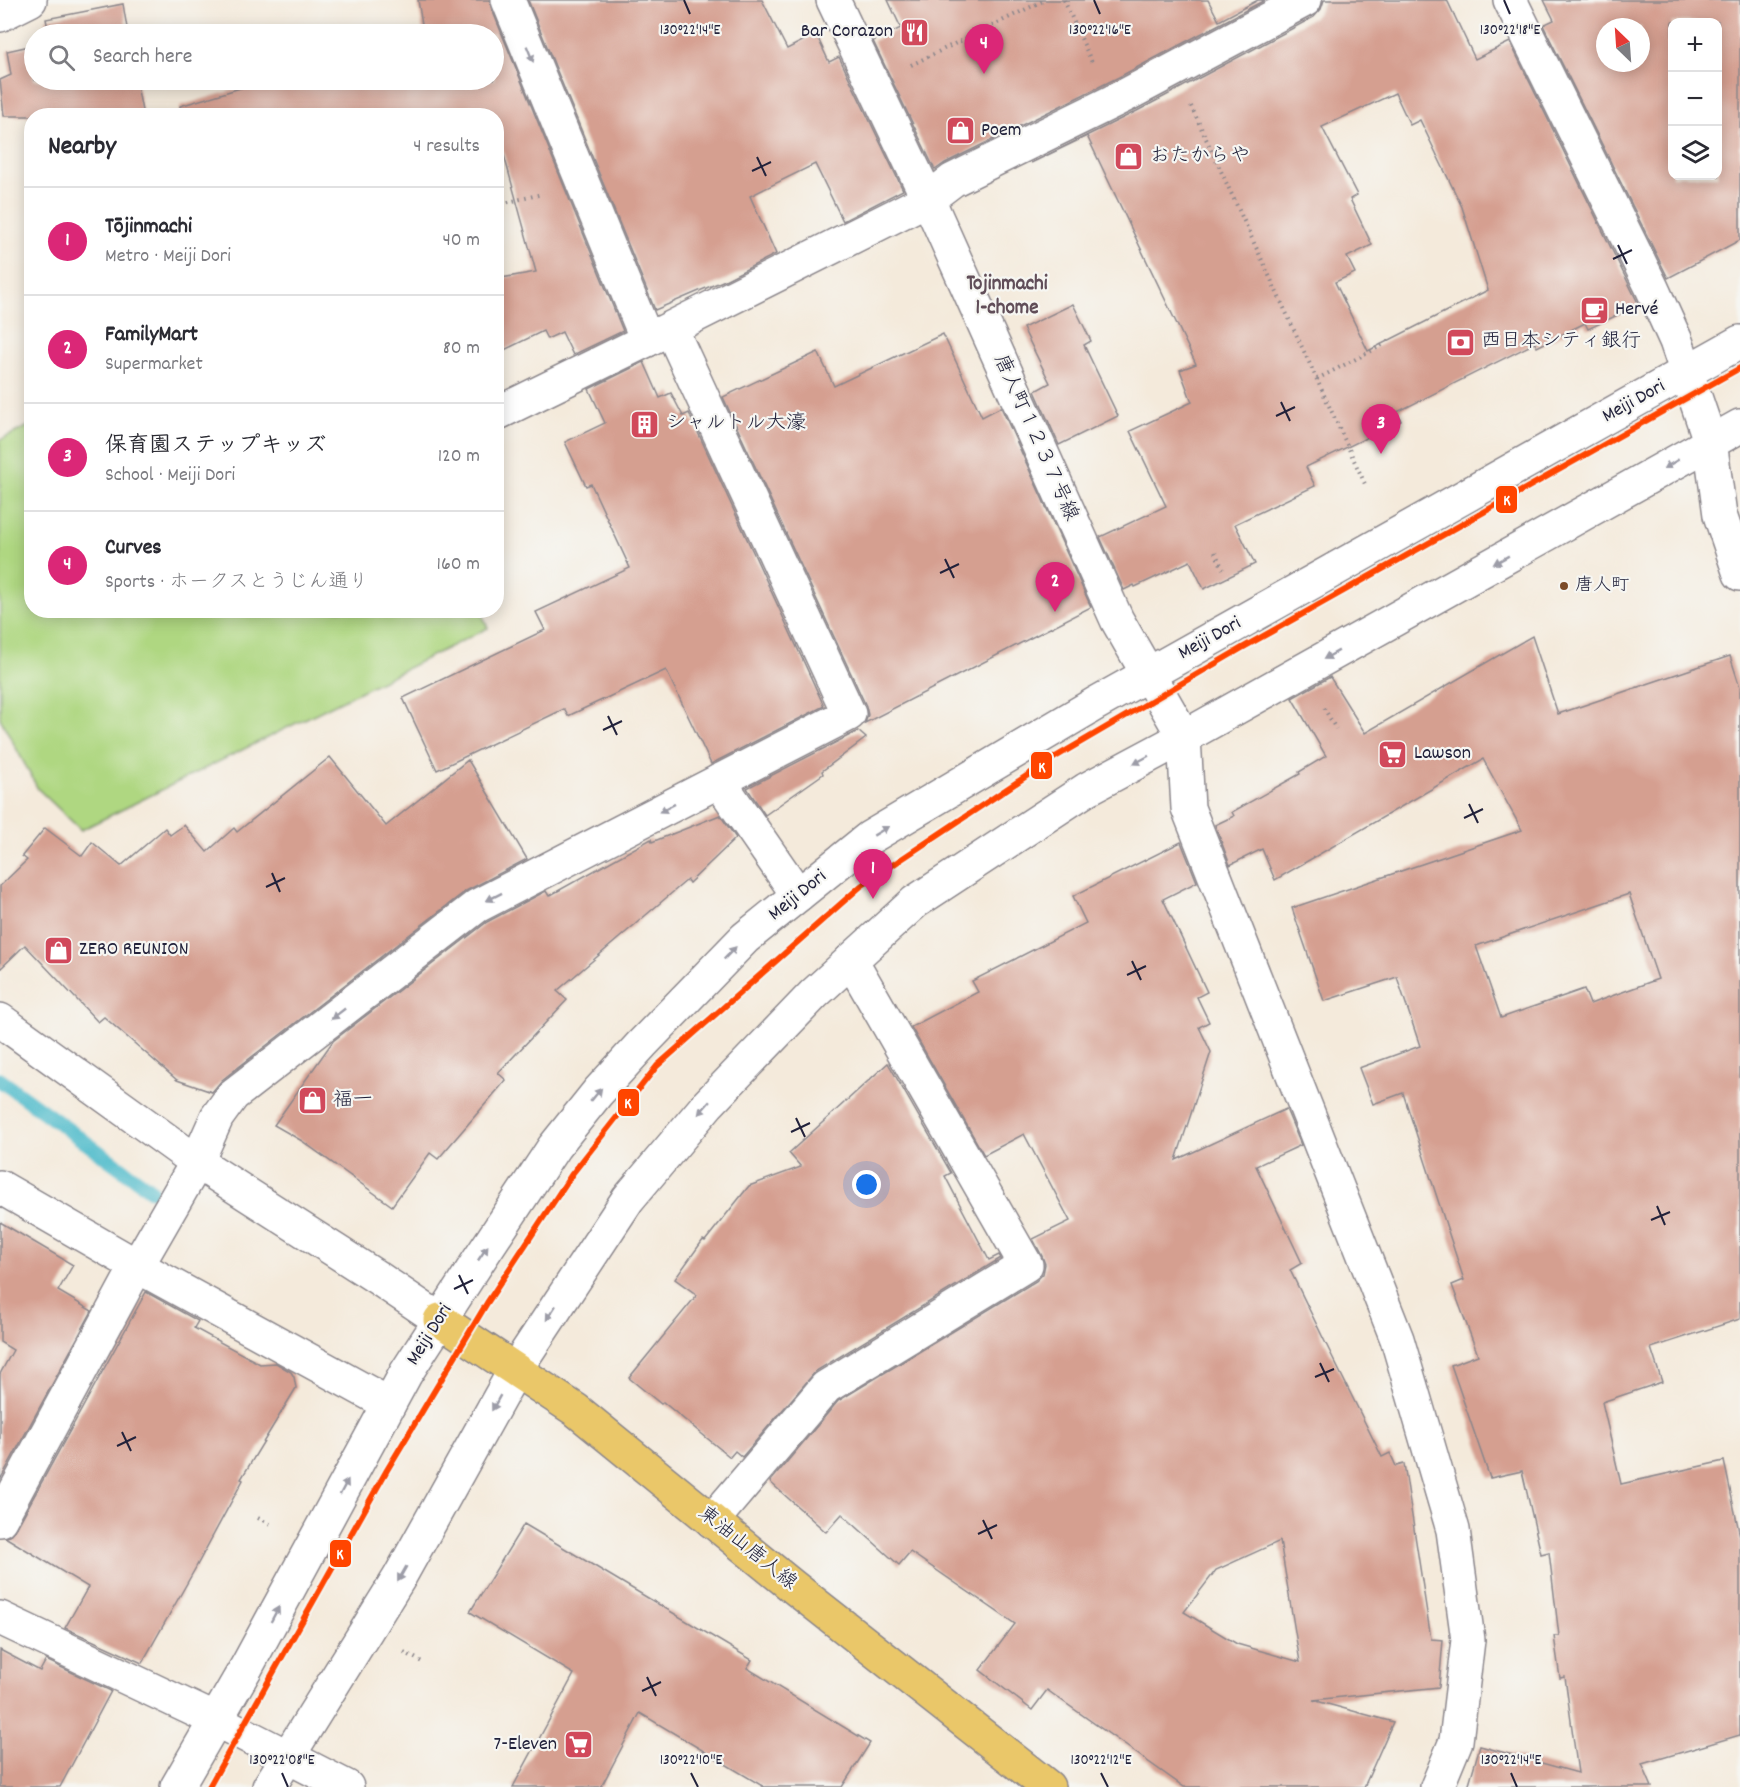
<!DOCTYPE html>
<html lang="en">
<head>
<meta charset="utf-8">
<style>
  :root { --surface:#fff; --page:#f2f2f3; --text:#2b2b33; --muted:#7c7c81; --line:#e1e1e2; --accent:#db2777 }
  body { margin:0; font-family:Dekko,"Klee One",sans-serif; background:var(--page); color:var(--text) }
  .controls { position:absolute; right:18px; top:18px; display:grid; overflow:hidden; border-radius:12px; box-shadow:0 3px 15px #0003 }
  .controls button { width:54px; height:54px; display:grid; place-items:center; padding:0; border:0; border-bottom:2px solid var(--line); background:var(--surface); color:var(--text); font:30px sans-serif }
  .compass { position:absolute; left:1596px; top:18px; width:54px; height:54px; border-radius:50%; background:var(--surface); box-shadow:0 3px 15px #0003; rotate:335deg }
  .you { position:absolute; left:867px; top:1185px; width:21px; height:21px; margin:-15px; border:4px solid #fff; border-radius:50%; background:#1a73e8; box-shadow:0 0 0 9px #1a73e833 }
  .badge { display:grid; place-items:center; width:39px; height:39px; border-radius:50%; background:var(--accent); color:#fff; font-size:20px; font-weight:700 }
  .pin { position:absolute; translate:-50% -50px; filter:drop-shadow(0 2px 3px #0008) }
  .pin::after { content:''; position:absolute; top:32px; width:21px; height:18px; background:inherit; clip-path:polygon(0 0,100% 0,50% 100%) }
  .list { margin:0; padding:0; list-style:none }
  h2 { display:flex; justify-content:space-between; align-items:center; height:78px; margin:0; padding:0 24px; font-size:26px }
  h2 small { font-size:20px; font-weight:400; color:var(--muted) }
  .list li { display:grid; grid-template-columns:39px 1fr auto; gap:18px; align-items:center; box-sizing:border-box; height:108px; padding:0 24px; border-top:2px solid var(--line) }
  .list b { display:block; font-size:22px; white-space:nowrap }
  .list p { margin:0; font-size:20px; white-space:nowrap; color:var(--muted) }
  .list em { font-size:20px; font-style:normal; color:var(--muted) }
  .icon { flex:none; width:33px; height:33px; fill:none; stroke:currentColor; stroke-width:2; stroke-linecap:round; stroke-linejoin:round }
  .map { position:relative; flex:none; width:1740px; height:1787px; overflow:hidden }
  .search { position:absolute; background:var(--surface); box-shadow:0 3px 15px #0003; left:24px; top:24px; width:480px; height:66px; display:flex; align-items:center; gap:15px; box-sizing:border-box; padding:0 21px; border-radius:33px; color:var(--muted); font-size:22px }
  .panel { position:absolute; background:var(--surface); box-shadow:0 3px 15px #0003; left:24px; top:108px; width:480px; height:510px; border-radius:24px }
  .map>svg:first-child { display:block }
  .green { fill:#afd781; stroke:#687c5e; stroke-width:1.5 }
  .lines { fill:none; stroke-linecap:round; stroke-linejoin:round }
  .stream { stroke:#4fbbcb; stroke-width:15 }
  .building { fill:#d59f90; fill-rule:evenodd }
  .minor-casing { stroke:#8b868b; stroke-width:36 }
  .major-casing { stroke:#8b868b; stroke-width:36 }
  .path { stroke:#8b868b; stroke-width:4; stroke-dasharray:1.5 4.5; stroke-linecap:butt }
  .minor { stroke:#fff; stroke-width:33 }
  .major { stroke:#eac769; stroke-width:33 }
  .metro-1-casing { stroke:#f6f6f2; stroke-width:10 }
  .metro-1 { stroke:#ff4500; stroke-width:6 }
  .oneway { fill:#9c9ca7 }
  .ticks { fill:none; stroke:#22223b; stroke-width:2 }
  .bus-dot { fill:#7a4b2a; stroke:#f6f6f2; stroke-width:2 }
  .labels { text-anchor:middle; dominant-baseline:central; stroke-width:4.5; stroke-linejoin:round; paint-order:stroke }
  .bus-label { font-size:18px; fill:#22223b; stroke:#f6f6f2; text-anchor:start }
  .poi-label { font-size:20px; fill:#22223b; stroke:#f6f6f2; text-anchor:start }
  .street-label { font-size:20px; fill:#22223b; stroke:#f6f6f2 }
  .neighbourhood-label { font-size:21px; font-weight:bold; fill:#614e59; stroke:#f6f6f2 }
  .ticks-label { font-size:15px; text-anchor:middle; fill:#22223b; stroke:#f6f6f2; stroke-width:4.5; stroke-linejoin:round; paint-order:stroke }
  .line-badge { stroke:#f6f6f2; stroke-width:2 }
  .badge-label { font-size:16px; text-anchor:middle; font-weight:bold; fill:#fff }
</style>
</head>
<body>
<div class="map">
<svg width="1740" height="1787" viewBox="0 0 1740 1787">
  <rect width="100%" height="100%" fill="#f6f6f2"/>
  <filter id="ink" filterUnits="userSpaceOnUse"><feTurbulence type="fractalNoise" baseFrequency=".0167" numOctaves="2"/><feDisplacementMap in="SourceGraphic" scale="12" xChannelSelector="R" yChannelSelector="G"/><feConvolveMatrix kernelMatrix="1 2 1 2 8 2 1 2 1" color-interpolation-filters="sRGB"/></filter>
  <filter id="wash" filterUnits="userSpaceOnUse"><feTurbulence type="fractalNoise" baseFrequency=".008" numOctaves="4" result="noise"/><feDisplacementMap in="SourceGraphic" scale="24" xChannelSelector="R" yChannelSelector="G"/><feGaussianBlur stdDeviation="1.35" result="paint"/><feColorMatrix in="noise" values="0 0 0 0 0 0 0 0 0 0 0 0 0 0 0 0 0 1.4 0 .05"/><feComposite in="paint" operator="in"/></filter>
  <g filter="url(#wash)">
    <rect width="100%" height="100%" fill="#f4eadb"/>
    <path class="green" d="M31,425L32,610H480L488,628L81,830L38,789L0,718V440Z"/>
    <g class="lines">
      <path class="stream" d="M0,1080L151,1190"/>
    </g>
    <g id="blocks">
      <g class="building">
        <path d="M418,0H490L491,7L623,331L573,355L562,332L547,339L543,331L496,354V279L536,272L496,126V116H181L180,106L267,80H494V34H413L423,31Z"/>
        <path d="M528,0H762L787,49L816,34L829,62L839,57L903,190L843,221L815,164L750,196L776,254L725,280L655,310Z"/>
        <path d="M888,0H1208L1219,21L1258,0H1265L1119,77L945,163L935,170L873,41L901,28Z"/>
        <path d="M1324,0H1447L1475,59L1510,42L1639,305L1588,329L1585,323L1537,347L1535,343L1397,412L1401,421L1306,467L1315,486L1235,524L1255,564L1204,589L1190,561L1135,587L1134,585L1124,590L1100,537L1166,506L1130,431L1192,402L1180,370L1196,364L1087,136L1031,163L1137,111L1314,17L1321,9ZM1395,93L1410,125L1420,120L1462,207L1488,290L1368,351L1335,282L1355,273L1347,257L1372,245L1350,199L1357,195L1322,127Z"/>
        <path d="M1544,0H1740V240L1668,278L1543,25L1554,20ZM1672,22H1718V176H1672ZM1605,27H1641V63H1605Z"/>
        <path d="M123,4L128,34H49L46,19Z"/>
        <path d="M34,45V80H136L143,116H4L0,80L11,75L7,51Z"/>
        <path d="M1073,304L1091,341L1084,345L1118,416L1059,445L1035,391L1050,383L1023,328Z"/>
        <path d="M943,334L982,417L1001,407L1091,607L865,723L868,715L866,706L723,397L818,352L834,386Z"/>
        <path d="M644,362L660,398L671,393L683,416L689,413L824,706L711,764L666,670L568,716L564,709L437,770L403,698L545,630L536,612L630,568L591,484L586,486L565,442L605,423L589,389Z"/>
        <path d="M1532,636L1558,714L1730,656L1740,687V1319L1651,1348L1662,1382L1602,1402L1621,1484L1724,1461L1740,1536V1735L1642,1764L1652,1787H1468L1480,1746L1578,1773L1565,1677L1560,1678L1554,1636H1559L1549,1552L1541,1554L1522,1471L1490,1478L1451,1365L1478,1355L1452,1285L1464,1280L1403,1093L1373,1104L1359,1068L1420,1046L1397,977L1324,1001L1292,908L1522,830L1483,759L1275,880L1262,849L1230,865L1215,825L1234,816L1232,812L1300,774L1299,772L1326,756L1292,698L1330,677L1365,733ZM1629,894L1658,979L1590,1004L1584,989L1501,1018L1476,946Z"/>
        <path d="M858,731L866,738L822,771L823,774L765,815L747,788Z"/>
        <path d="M330,757L386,826L468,760L527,859L466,891L222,1080L212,1092L177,1080L104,1017L98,1022L25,945L0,969V886L27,860L22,856L45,828L82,856L92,842L121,866L165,828L170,835L184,825L207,852L234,828L237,832Z"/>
        <path d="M720,815L736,838L689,883L687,880L557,991L567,1000L498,1073L506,1080L438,1159L430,1153L392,1206L302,1141L274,1125L333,1041L487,922L546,891L549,896L651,839L652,842Z"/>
        <path d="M1181,842L1197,882L1163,899L1207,992L1197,997L1209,1022L1199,1027L1211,1052L1176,1160L1286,1109L1301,1145L1256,1166L1302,1263L1290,1270L1329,1350L1382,1457L1390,1453L1396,1466L1404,1464L1431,1639L1443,1640L1439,1687L1313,1700L1393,1722L1364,1787H1184L1047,1690L1032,1710L980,1670L1015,1624L910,1552L899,1565L842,1514L826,1532L770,1482L838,1401L1036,1281L1043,1274L1045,1264L1042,1256L1033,1239L1070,1221L1024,1134L984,1155L911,1027L978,992L972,981L1086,923L1073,896ZM1280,1541L1300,1662L1237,1644L1184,1612L1216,1570Z"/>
        <path d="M888,1063L951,1173L945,1176L989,1260L999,1255L1001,1258L816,1371L742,1457L735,1451L730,1457L663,1402L661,1404L629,1378L697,1295L675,1279L703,1240L705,1241L749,1186L801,1167L789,1153Z"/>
        <path d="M0,1222L73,1265L58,1291L92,1311L0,1480V1374L13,1350L0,1342Z"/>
        <path d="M146,1292L198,1321L194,1328L260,1364L276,1363L291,1372L294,1377L296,1388L241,1479L243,1480L195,1569L142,1663L65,1628L88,1587L5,1537L10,1536L16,1529Z"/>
        <path d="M524,1524L752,1660L747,1668L870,1743L842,1787H764L640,1713L601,1787H513L574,1674L470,1612Z"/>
        <path d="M0,1650L40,1671L46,1660L111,1691L60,1787H0Z"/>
      </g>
    </g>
  </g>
  <g filter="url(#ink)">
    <use href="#blocks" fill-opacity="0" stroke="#8b868b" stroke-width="1.5"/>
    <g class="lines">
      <defs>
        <g id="minor">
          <path d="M508,0L647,340L928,199L953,180L1128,94L1305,0"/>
          <path d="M833,0L928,199L1117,620L1184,737L1188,808L1397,1339L1453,1530L1468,1640L1456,1741L1437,1787"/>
          <path d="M1510,0L1652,288L1676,341L1710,441L1720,515L1740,574"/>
          <path d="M0,15L30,0"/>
          <path d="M496,414L647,340"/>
          <path d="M719,781L798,895"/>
          <path d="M0,1020L197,1162L378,1278L440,1320"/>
          <path d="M0,1187L137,1266L389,1404"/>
          <path d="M0,1520L137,1266L197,1162L217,1117L233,1095L477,906L849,714L671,329"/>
          <path d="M712,1521L826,1387L1026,1265L851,960"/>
          <path d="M0,1618L216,1720L347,1787"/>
          <path d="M177,1787L247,1666L406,1373L477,1263L554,1147L598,1092L642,1044L745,938L869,838L1095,704L1740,342"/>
          <path d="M269,1787L399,1578L515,1370L628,1199L708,1104L814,994L915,902L1087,789L1184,737L1740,426"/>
        </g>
        <path id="major" d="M440,1320L576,1410L791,1585L1048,1787"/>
      </defs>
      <use href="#minor" class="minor-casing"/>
      <use href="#major" class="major-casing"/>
      <g class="path">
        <path d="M1064,0L1093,65"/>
        <path d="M911,65L1045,0"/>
        <path d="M1191,106L1365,484"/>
        <path d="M496,205L542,194"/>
        <path d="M1317,379L1383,345"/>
        <path d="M1215,552L1223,569"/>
        <path d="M1324,708L1336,729"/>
        <path d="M258,1518L272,1525"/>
        <path d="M404,1652L422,1662"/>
      </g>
      <use href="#minor" class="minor"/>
      <use href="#major" class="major"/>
      <defs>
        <path id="metro-1" d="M209,1787L387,1470L487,1303L572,1174L657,1066L861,886L1052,759L1242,648L1740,368"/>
      </defs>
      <use href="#metro-1" class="metro-1-casing"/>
      <use href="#metro-1" class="metro-1"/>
    </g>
    <defs><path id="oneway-solid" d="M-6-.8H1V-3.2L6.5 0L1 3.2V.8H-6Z" transform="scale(1.5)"/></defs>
    <g class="oneway">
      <use href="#oneway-solid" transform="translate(530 54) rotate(68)"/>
      <use href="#oneway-solid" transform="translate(1671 464) rotate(149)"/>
      <use href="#oneway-solid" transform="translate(1501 560) rotate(151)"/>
      <use href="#oneway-solid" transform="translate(1331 655) rotate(151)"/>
      <use href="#oneway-solid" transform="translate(1141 760) rotate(152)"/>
      <use href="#oneway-solid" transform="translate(667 808) rotate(153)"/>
      <use href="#oneway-solid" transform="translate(881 831) rotate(-31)"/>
      <use href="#oneway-solid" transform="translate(494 897) rotate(153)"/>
      <use href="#oneway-solid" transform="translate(730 953) rotate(-46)"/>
      <use href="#oneway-solid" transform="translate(338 1014) rotate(142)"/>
      <use href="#oneway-solid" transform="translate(596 1095) rotate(-50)"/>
      <use href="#oneway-solid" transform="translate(704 1108) rotate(131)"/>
      <use href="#oneway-solid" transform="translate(483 1253) rotate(-56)"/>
      <use href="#oneway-solid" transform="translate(551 1313) rotate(123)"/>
      <use href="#oneway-solid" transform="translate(496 1403) rotate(119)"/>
      <use href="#oneway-solid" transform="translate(344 1487) rotate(-62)"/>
      <use href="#oneway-solid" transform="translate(402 1574) rotate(120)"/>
      <use href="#oneway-solid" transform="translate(275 1614) rotate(-62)"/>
    </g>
  </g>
  <path class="ticks" d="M684,0L690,14M1094,0L1100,14M1504,0L1510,14M757,157L766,176M752,171L771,162M1618,245L1627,264M1613,259L1632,250M1281,402L1290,421M1276,416L1295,407M945,559L954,578M940,573L959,564M608,716L617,735M603,730L622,721M1469,804L1478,823M1464,818L1483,809M272,873L280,892M266,887L285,878M1132,961L1141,980M1127,975L1146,966M796,1118L805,1137M791,1132L810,1123M1657,1206L1665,1225M1651,1220L1670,1212M459,1275L468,1294M454,1289L473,1280M1320,1363L1329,1382M1315,1377L1334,1369M122,1432L131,1451M117,1446L136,1437M983,1520L992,1539M978,1534L997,1525M647,1677L656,1696M642,1691L661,1682M282,1773L288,1787M691,1773L698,1787M1101,1773L1108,1787M1511,1773L1517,1787"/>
  <defs>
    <symbol id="restaurant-square" viewBox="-11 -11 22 22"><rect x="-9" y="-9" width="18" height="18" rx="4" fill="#d1495b" stroke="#f6f6f2"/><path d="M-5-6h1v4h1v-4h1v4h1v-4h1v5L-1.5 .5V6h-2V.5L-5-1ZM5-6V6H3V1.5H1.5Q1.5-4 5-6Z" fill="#fff"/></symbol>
    <symbol id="shop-square" viewBox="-11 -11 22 22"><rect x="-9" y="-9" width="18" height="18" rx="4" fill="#d1495b" stroke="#f6f6f2"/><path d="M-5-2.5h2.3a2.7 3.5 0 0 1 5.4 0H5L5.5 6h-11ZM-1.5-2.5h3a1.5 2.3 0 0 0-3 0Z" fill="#fff"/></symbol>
    <symbol id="cafe-square" viewBox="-11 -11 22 22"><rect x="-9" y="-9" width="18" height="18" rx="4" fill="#d1495b" stroke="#f6f6f2"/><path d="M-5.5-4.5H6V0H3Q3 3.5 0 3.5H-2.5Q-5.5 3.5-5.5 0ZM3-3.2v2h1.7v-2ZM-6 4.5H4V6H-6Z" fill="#fff"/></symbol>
    <symbol id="bank-square" viewBox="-11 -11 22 22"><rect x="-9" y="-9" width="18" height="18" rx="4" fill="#d1495b" stroke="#f6f6f2"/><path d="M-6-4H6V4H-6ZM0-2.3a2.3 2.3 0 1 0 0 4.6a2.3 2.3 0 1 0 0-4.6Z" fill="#fff"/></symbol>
    <symbol id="building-square" viewBox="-11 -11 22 22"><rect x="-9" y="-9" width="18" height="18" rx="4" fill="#d1495b" stroke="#f6f6f2"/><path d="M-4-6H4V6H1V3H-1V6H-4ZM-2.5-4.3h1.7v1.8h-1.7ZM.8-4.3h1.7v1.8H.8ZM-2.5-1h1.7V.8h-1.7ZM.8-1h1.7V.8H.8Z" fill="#fff"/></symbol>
    <symbol id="supermarket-square" viewBox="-11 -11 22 22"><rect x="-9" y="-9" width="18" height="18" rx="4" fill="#d1495b" stroke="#f6f6f2"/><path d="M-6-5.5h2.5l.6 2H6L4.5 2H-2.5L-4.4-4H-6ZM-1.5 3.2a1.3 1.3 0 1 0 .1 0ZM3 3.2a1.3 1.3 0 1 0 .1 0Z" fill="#fff"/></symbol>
  </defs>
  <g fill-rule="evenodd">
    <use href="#restaurant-square" x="898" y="16" width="33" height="33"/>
    <use href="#shop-square" x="944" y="114" width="33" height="33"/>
    <use href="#shop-square" x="1112" y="140" width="33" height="33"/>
    <use href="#cafe-square" x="1578" y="294" width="33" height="33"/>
    <use href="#bank-square" x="1444" y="326" width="33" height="33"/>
    <use href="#building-square" x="628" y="408" width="33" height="33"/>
    <use href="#supermarket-square" x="1376" y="738" width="33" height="33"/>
    <use href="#shop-square" x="42" y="934" width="33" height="33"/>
    <use href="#shop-square" x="296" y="1084" width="33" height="33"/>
    <use href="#supermarket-square" x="562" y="1728" width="33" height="33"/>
  </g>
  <circle class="bus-dot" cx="1564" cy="586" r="5"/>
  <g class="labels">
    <g class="bus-label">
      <text x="1575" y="586">唐人町</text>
    </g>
    <g class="poi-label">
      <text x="893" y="32" text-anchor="end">Bar Corazon</text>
      <text x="981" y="131">Poem</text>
      <text x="1150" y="157">おたからや</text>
      <text x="1615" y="310">Hervé</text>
      <text x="1481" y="342">西日本シティ銀行</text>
      <text x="666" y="424">シャルトル大濠</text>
      <text x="1414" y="754">Lawson</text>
      <text x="79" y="950">ZERO REUNION</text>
      <text x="333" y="1101">福一</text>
      <text x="557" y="1745" text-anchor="end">7-Eleven</text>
    </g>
    <g class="street-label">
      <text transform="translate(1634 402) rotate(-29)">Meiji Dori</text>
      <text transform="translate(1035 438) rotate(66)">唐人町１２３７号線</text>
      <text transform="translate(1210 639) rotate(-29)">Meiji Dori</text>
      <text transform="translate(798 896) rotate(-39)">Meiji Dori</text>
      <text transform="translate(430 1335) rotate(-58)">Meiji Dori</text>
      <text transform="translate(747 1549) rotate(39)">東油山唐人線</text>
    </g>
    <g class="neighbourhood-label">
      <text x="1007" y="285">Tojinmachi<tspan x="1007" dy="24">1-chome</tspan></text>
    </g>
  </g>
  <g class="ticks-label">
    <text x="690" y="34">130°22'14"E</text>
    <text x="1100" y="34">130°22'16"E</text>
    <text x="1510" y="34">130°22'18"E</text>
    <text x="282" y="1764">130°22'08"E</text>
    <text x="691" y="1764">130°22'10"E</text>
    <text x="1101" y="1764">130°22'12"E</text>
    <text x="1511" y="1764">130°22'14"E</text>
  </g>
  <g class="line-badge">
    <rect x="1495" y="485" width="23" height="29" rx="6" fill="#ff4500"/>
    <rect x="1030" y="751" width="23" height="29" rx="6" fill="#ff4500"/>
    <rect x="617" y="1088" width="23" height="29" rx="6" fill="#ff4500"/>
    <rect x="329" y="1539" width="23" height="29" rx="6" fill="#ff4500"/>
  </g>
  <g class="badge-label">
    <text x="1507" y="505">K</text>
    <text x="1042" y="772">K</text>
    <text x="628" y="1108">K</text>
    <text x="340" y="1559">K</text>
  </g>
</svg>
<div class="controls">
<button>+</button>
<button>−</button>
<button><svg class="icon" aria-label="layers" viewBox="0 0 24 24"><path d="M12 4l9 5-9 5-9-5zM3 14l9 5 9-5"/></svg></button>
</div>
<svg class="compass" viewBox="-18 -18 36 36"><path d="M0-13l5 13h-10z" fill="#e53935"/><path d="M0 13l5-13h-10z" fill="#7c7c81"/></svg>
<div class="you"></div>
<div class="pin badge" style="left:873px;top:899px">1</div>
<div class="pin badge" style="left:1055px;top:612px">2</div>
<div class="pin badge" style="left:1381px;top:454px">3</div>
<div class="pin badge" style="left:984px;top:74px">4</div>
<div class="search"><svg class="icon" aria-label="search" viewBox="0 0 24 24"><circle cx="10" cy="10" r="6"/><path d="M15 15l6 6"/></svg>Search here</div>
<section class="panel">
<h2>Nearby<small>4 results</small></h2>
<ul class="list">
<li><span class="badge">1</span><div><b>Tōjinmachi</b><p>Metro · Meiji Dori</p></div><em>40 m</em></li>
<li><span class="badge">2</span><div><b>FamilyMart</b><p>Supermarket</p></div><em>80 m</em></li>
<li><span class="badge">3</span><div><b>保育園ステップキッズ</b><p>School · Meiji Dori</p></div><em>120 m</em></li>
<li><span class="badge">4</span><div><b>Curves</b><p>Sports · ホークスとうじん通り</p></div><em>160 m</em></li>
</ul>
</section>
</div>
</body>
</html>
